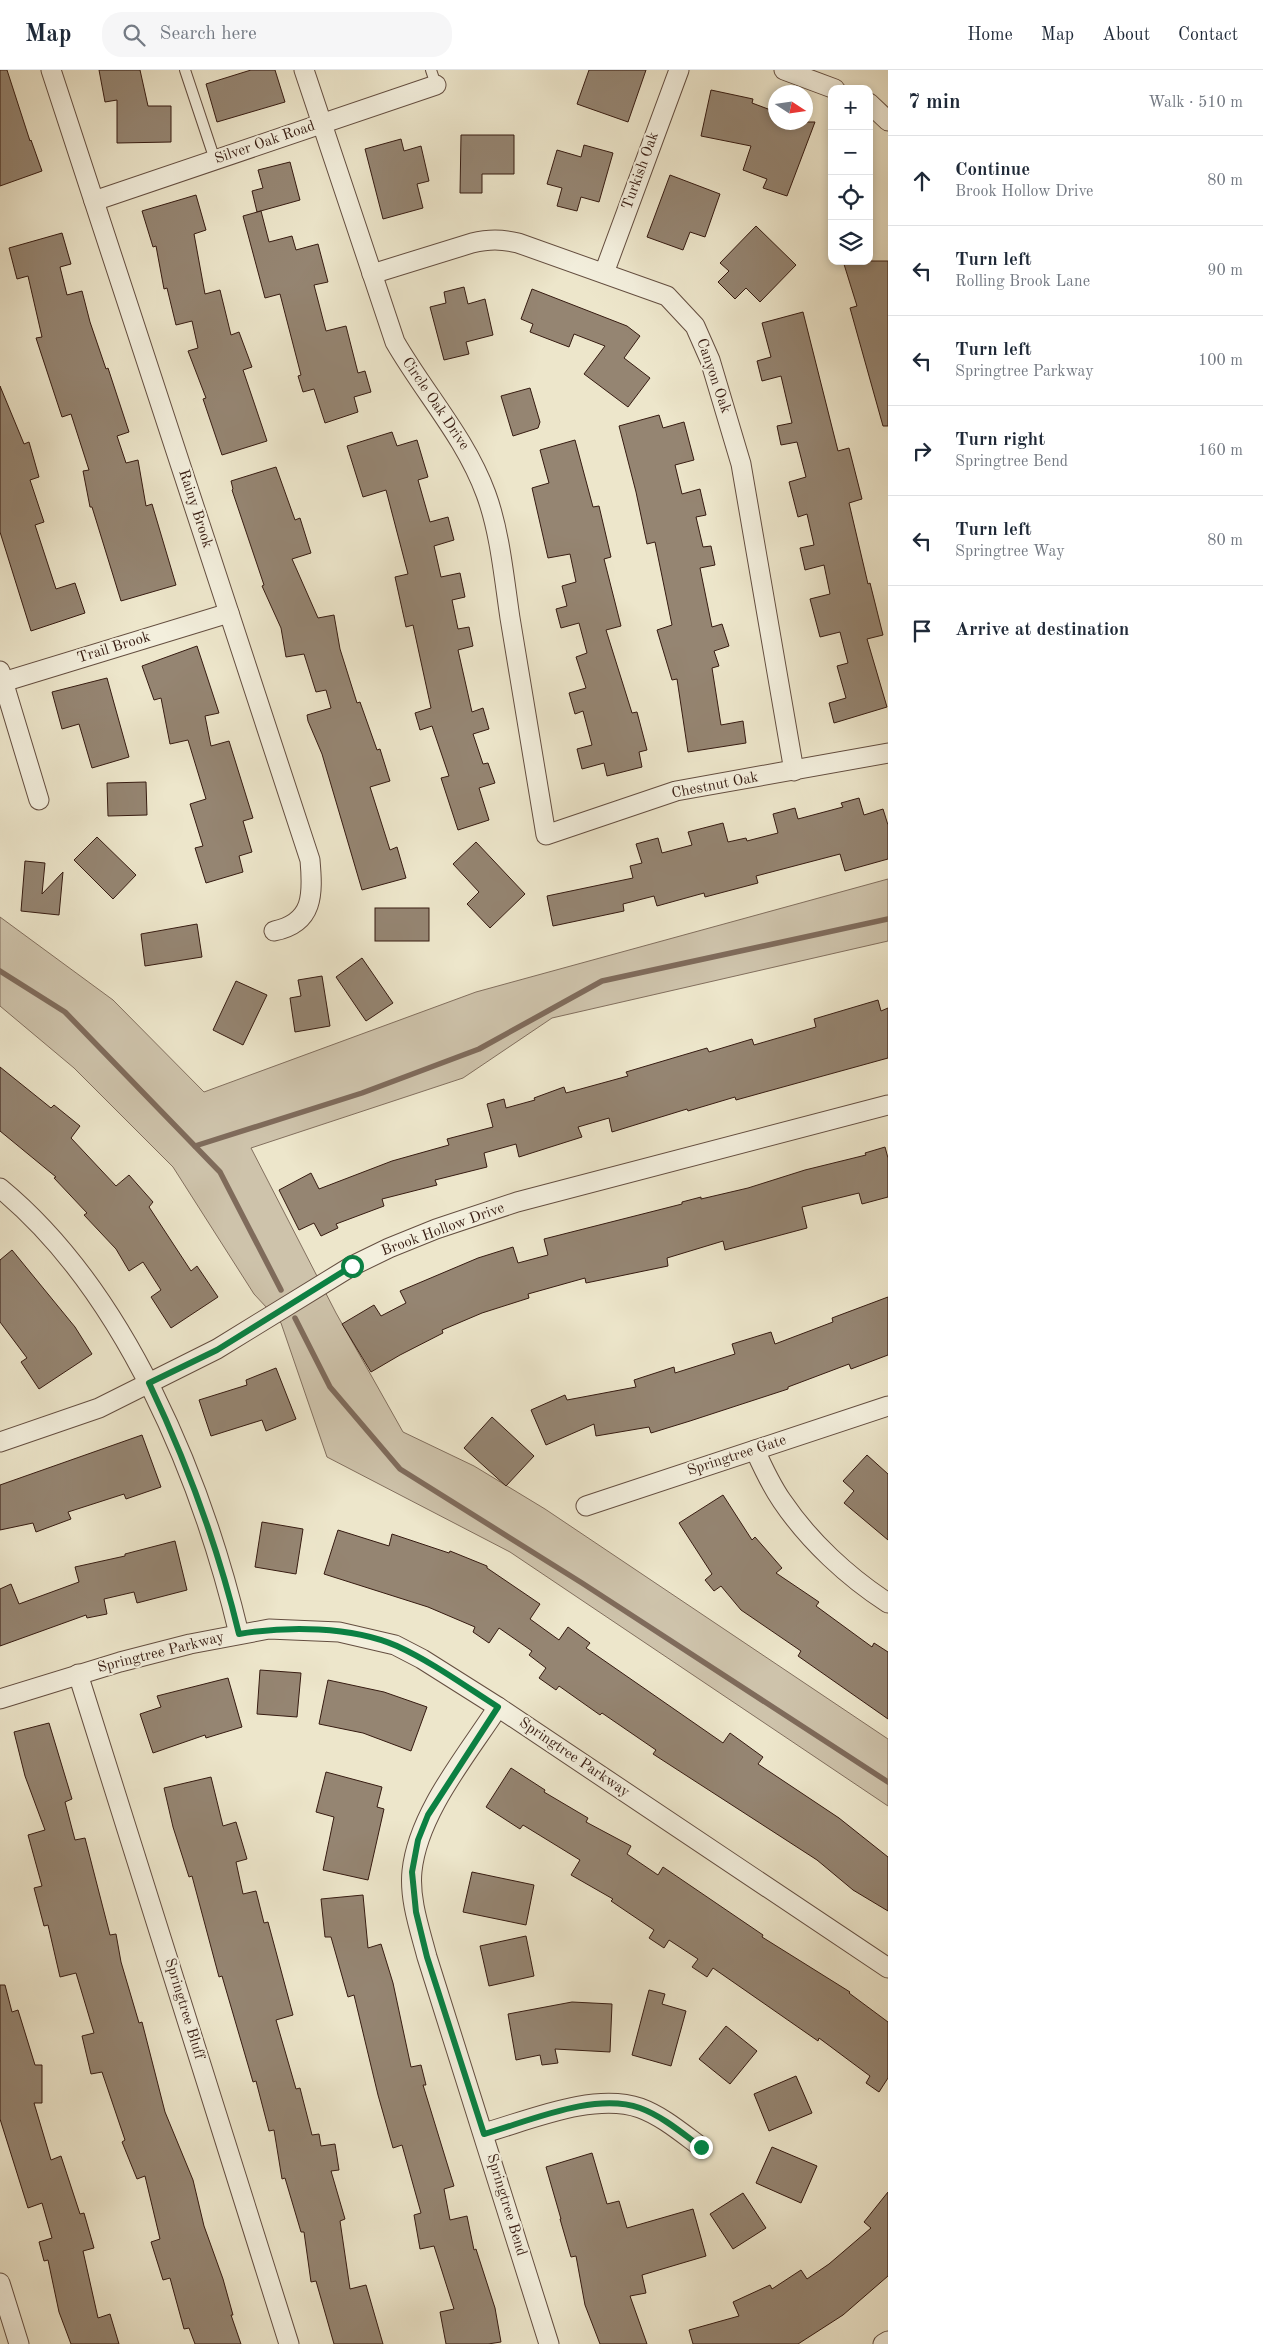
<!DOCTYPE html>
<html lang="en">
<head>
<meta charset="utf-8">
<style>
  :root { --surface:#fff; --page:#f6f6f7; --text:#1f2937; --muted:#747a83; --line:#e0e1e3 }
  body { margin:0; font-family:"Old Standard TT",serif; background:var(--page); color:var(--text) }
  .controls { position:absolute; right:15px; top:15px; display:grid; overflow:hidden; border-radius:10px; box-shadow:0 2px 8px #0003 }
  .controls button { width:45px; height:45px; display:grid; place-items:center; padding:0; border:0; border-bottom:1px solid var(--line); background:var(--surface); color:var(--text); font:25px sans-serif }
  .compass { position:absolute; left:768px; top:15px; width:45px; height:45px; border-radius:50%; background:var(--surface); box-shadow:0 2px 8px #0003; rotate:102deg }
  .stop { position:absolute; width:15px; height:15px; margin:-11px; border:4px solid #0b8043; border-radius:50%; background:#fff }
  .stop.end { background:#0b8043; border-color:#fff; box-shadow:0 1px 5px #0008 }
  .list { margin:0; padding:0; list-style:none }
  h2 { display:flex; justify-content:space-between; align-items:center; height:65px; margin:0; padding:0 20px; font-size:21px }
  h2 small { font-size:16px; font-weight:400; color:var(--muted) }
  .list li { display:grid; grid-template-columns:32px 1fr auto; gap:15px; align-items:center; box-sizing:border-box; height:90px; padding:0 20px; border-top:1px solid var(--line) }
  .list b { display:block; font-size:19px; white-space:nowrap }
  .list p { margin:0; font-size:16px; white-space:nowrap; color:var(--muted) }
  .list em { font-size:16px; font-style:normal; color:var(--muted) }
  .icon { flex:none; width:28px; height:28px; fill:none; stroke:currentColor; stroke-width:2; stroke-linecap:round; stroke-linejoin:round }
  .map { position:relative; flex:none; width:888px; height:2274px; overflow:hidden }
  header { display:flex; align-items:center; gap:30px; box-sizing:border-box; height:70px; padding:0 25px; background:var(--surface); border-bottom:1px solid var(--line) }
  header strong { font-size:24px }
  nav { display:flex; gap:28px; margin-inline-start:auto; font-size:18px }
  .search { width:350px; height:45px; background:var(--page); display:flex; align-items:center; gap:12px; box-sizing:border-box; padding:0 18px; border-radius:20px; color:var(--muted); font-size:19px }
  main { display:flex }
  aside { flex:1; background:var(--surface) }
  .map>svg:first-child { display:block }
  .green { fill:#cec3ab; stroke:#826f5e }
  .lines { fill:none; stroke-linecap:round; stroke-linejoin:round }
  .stream { stroke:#7f6b5b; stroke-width:5.5 }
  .building { fill:#958572; stroke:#361b11 }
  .lane-casing { stroke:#644e40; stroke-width:12 }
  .street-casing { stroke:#644e40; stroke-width:21 }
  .lane { stroke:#f3efdd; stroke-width:10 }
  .street { stroke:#f3efdd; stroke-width:19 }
  .route { stroke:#0b8043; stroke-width:6 }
  .labels { text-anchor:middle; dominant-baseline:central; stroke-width:4.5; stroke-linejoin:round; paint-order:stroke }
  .street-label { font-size:15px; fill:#361b11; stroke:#f3efdd }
</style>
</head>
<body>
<header>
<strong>Map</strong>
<div class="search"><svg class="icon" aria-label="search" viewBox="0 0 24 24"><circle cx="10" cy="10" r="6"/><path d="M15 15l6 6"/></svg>Search here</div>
<nav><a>Home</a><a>Map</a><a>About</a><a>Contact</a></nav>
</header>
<main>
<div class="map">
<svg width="888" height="2274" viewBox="0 0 888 2274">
  <rect width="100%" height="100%" fill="#ede6cb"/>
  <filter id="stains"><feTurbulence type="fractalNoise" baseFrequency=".004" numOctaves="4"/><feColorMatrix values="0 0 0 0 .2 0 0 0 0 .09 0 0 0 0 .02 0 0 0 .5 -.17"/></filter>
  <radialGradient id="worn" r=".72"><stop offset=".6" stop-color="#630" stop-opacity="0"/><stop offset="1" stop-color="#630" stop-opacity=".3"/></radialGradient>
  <path class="green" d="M888,809V871L552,948L463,1008L251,1078L336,1243L403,1362L474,1396L545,1439L888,1669V1736L510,1482L327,1387L281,1253L254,1224L173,1097L74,998L0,936V847L113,930L204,1022L476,922Z"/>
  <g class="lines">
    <g class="stream">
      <path d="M0,901L65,942L220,1102L281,1220"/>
      <path d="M195,1076L362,1023L479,979L602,911L888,849"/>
      <path d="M295,1248L330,1317L400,1399L582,1513L888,1712"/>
    </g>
  </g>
  <g class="building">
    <path d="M0,0H7L30,71L31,70L42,101L0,116Z"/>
    <path d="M99,0H140L148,36H171V72L117,73V30L105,32Z"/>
    <path d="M251,0H275L285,32L217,52L206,14Z"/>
    <path d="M589,0H646L628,52L577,34Z"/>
    <path d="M711,20L753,29L752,33L776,42V52H815L787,126L763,118L767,109L743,100L751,76L701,66Z"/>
    <path d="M461,65H514V104H482V123H460Z"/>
    <path d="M401,69L404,81L421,76L429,111L417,114L423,138L383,149L365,79Z"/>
    <path d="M584,75L613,83L599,132L581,127L577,141L557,136L562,118L547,114L557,80L581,87Z"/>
    <path d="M290,92L300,130L257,142L252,121L263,118L258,100Z"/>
    <path d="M670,105L720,124L705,167L690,162L683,180L647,167Z"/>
    <path d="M196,125L206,160L194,164L205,224L220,220L231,265L239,262L252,297L243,300L267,371L222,385L203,329L206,328L188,281L198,278L192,251L176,255L167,218L164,219L156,176L153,177L142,141Z"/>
    <path d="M261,141L269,172L292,166L296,180L318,174L328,212L314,215L326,261L346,256L358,303L365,301L371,322L354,327L358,342L325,353L314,319L303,322L298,306L301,305L280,224L265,228L243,146Z"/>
    <path d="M756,156L796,195L760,232L746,218L735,229L718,212L729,201L720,193Z"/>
    <path d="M62,163L71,194L60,197L67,225L82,221L90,252L106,299L108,298L129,362L117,366L126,393L138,390L146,436L152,434L176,515L121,531L92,437H90L83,401L89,400L71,344L62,347L36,268L42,267L28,206L17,209L9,178Z"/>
    <path d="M843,191H888V356H883L850,238L857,236Z"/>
    <path d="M464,217L468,234L485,229L493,265L466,272L469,284L444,290L430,237L446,233L444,222Z"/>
    <path d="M532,219L627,256L640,266L624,288L650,308L628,337L584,304L605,276L574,264L569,277L530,262L533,254L521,249Z"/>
    <path d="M803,242L838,381L849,378L862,429L849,433L868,514L870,513L883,565L867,569L887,637L834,653L829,633L846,628L837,596L848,593L840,562L820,567L810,529L830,524L824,495L805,500L800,478L814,475L807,444L798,447L789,412L806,407L797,372L781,375L777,356L792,353L781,306L762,311L757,291L771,287L762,253Z"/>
    <path d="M0,316L24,374L29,372L39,407L30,410L44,452L35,455L56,519L75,513L85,543L31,561L0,462Z"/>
    <path d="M530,318L540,352L538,358L513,366L501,326Z"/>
    <path d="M659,345L663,358L684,352L694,390L675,395L682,424L700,419L706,445L696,447L703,477L711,476L715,495L700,498L712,557L722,554L729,576L714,581L719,596L712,598L721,655L743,651L746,673L688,682L677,609L672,610L657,560L672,555L655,472L647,474L636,422L619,356Z"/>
    <path d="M392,362L397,376L417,370L428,407L418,410L430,452L448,447L454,470L434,476L441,507L460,503L465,527L452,530L458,559L469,557L473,576L458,580L472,642L483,638L489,659L473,664L483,694L488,693L495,713L479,718L489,750L458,760L441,708L449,706L432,656L420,660L415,643L431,638L413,555L406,557L395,507L408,504L386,420L363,427L347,376Z"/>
    <path d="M575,370L593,437L599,436L611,487L604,489L621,556L606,560L632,643L637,642L647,680L639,682L642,697L607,706L604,693L582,699L577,679L592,675L583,641L575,644L569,623L586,618L576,587L587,583L579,553L561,558L556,539L567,536L562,516L576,512L570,484L548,488L532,418L549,413L540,380Z"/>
    <path d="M276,397L295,450L300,448L311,483L292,489L318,548L334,545L340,579L357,633L360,632L377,680L380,679L390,711L370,717L390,780L397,777L406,808L362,820L322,684L308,651L307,645L331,638L326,620L316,622L304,584L286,587L281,558L262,516L264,515L232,420L233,419L231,411Z"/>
    <path d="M197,576L219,643L205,646L211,676L229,671L253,748L243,751L252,782L239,786L243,802L206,813L195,778L203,776L190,734L206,729L188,670L170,674L161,628L154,630L142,596Z"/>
    <path d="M107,608L129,687L92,698L79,654L62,659L52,622Z"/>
    <path d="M146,712L147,745L108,746L107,713Z"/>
    <path d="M859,728L864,745L883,739L888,755V789L845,801L840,784L756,806L758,813L705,827L704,823L657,836L654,826L623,834L624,841L553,856L547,826L633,808L630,796L642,793L636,774L658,768L662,783L692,775L688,762L723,753L728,772L746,768L747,771L778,763L773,744L795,738L798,749L843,737L841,733Z"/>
    <path d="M97,767L136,805L113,829L74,790Z"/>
    <path d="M476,772L525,824L490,858L467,834L479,822L453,794Z"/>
    <path d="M25,791L45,793L42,824L63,802L59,845L21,841Z"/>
    <rect x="375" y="838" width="54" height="33"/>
    <path d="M197,854L202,887L145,896L141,864Z"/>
    <path d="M362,888L393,933L366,951L336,907Z"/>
    <path d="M322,906L330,956L295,962L290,928L301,926L298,910Z"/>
    <path d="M236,911L267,925L243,975L213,960Z"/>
    <path d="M878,930L881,941L888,938V988L736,1030L735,1027L688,1041L687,1039L612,1062L609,1048L578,1057L582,1067L519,1087L516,1074L484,1083L487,1097L435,1110L437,1115L382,1129L384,1136L336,1154L338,1158L321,1166L314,1153L299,1160L279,1120L311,1103L319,1119L392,1091L449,1075L447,1069L493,1057L487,1034L504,1029L506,1038L535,1030L534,1028L564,1017L566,1023L628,1006L626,1002L707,978L709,982L752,969L754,975L816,957L814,949Z"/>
    <path d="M0,997L51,1038L54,1035L80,1056L71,1068L116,1116L129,1105L153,1132L149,1137L191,1201L197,1196L218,1227L171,1258L151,1227L161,1220L143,1192L129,1201L116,1179L84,1145L87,1143L54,1108L56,1107L0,1061Z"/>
    <path d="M885,1077L888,1088V1127L862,1134L859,1123L802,1137L807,1158L725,1180L723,1171L667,1188L668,1196L586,1213L585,1208L528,1224L529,1228L482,1243L442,1260L443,1263L400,1285L371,1302L342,1254L374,1235L381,1246L406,1233L400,1221L478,1188L513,1177L518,1193L548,1185L544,1169L682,1134V1132L701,1127V1129L748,1118L805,1100L866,1085L865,1083Z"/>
    <path d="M12,1180L75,1257L92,1284L39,1319L21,1292L27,1288L0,1252V1190Z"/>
    <path d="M888,1227V1285L851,1299L849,1294L788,1317V1319L690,1351L651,1363L649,1357L596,1366L594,1354L546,1375L531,1340L565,1325L567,1330L636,1317L634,1310L674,1297L675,1303L735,1284L732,1274L771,1262L775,1274L833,1252L832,1248Z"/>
    <path d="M276,1298L296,1349L266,1361L262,1350L211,1366L199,1330L247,1315L246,1310Z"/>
    <path d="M492,1347L534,1386L506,1416L464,1378Z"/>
    <path d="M142,1365L161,1417L126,1429L124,1424L68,1442L71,1449L36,1462L33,1453L0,1460V1415Z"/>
    <path d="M867,1385L888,1404V1470L844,1433L854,1421L843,1411Z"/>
    <path d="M723,1425L752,1470L755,1467L782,1498L776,1503L819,1532L816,1536L872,1577L874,1573L888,1582V1649L798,1586L801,1581L741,1540L721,1516L714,1521L705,1510L712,1504L679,1453Z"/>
    <path d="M262,1452L303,1459L296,1504L255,1497Z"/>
    <path d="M338,1460L389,1476L392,1464L449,1483L450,1481L487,1496V1498L540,1534L530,1549L559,1570L568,1557L590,1573L586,1578L723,1673L730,1663L763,1687L758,1694L839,1748L888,1787V1841L853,1820L817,1790L653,1684L656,1680L602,1643L600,1645L559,1616L556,1620L539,1608L546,1598L529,1585L532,1581L499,1558L489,1573L473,1562L475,1557L428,1537L324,1504Z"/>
    <path d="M175,1471L187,1520L137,1533L134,1522L104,1529L107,1544L87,1548L86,1545L0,1576V1519L11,1514L19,1534L79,1512L75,1497L125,1486V1484Z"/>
    <path d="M260,1600L301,1603L297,1647L257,1644Z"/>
    <path d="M228,1608L242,1657L206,1668L205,1665L153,1683L140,1644L161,1637L157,1626Z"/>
    <path d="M328,1610L384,1622L427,1637L411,1681L363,1663L319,1654Z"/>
    <path d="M49,1653L72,1729L65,1732L75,1770L85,1768L110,1865L116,1864L121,1892L139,1953L142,1952L165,2042L193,2110L204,2156L223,2209L233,2245H231L241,2274H195L189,2258L184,2259L170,2208L163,2210L151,2172L160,2169L145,2106L137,2109L122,2072L125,2070L102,2002L91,2004L82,1966L94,1963L76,1903L60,1907L48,1855L44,1856L34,1818L42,1816L28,1765L45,1760L25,1706L14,1662Z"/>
    <path d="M511,1698L545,1720L544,1722L588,1748L586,1752L631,1776L627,1784L658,1805L663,1797L763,1865L762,1867L850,1922L849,1923L888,1952V2008L879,2022L866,2013L870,2006L819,1968L818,1971L713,1898L707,1907L692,1897L698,1889L669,1870L664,1878L649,1868L654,1860L611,1831L613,1829L571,1805L580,1790L523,1755L520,1759L486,1737Z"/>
    <path d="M326,1702L382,1717L377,1737L384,1739L368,1810L323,1800L334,1747L316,1742Z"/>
    <path d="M211,1707L223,1756L236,1752L247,1789L236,1792L243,1824L256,1821L264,1853L268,1852L293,1945L276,1950L296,2019L300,2018L312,2065L319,2064L321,2076L335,2074L339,2100L331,2101L345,2149L340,2151L350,2219L366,2215L383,2274H334L316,2211L311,2212L304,2162H301L285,2108L282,2109L274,2060L269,2061L256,2011L253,2012L222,1906L219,1907L192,1806L189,1807L173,1757L164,1718Z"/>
    <path d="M472,1802L534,1815L526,1855L463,1842Z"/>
    <path d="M363,1825L368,1878L381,1874L393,1913L411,1997L421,1995L426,2015H423L454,2116L444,2119L450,2150L467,2146L474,2180L476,2179L495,2238L501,2272L488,2274H446L440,2242L454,2239L434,2176L420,2179L414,2145L421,2143L402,2075L393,2078L378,2025L354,1925L348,1927L331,1867H325L321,1829Z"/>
    <path d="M526,1866L534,1906L489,1916L480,1876Z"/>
    <path d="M0,1915H5L12,1942L18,1940L35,1995H42V2033H34L51,2090L61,2086L80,2144L84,2143L94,2178L83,2181L98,2248L110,2244L119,2274H71L59,2242L48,2190L44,2191L39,2172L52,2168L42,2133L28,2138L0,2049Z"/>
    <path d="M649,1920L665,1924L662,1934L686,1941L671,1996L632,1985Z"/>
    <path d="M572,1932L612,1934L610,1982L555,1979L558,1993L542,1995L540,1985L516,1990L508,1944Z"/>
    <path d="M726,1956L757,1981L730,2014L699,1989Z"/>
    <path d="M796,2006L812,2043L769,2061L754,2024Z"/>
    <path d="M772,2077L817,2096L801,2133L756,2113Z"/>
    <path d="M592,2083L607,2134L619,2131L627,2158L693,2139L706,2186L642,2205L646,2223L630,2226L647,2274H600L585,2235L576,2186L571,2187L560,2149H561L546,2097Z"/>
    <path d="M888,2122V2206L843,2245L798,2274H693L689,2260L739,2246L733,2232L770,2215L772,2219L801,2200L807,2209L829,2194L871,2158L864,2152Z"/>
    <path d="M743,2123L766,2158L733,2179L710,2144Z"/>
  </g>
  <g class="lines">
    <defs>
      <g id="lane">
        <path d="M185,0L215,90"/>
        <path d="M431,0L436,15"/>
      </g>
      <g id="street">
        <path d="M51,0L310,790C313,824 314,853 274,861"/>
        <path d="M304,0L395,272C425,324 465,367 486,424C500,462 504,508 510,548C522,620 534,693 546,765L676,721L888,683"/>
        <path d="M784,0L835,19"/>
        <path d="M869,33L888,51"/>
        <path d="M94,131L436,15"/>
        <path d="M604,203L679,0"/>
        <path d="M372,204L472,173C489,169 501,169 518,173L667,226L695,256L710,290L741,394L794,701"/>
        <path d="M0,601L39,730"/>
        <path d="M0,613L229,543"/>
        <path d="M0,1118C126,1222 202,1409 239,1564"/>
        <path d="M0,1372L99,1338L217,1279L352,1196L389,1178L436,1159L517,1132L888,1035"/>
        <path d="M755,1380C763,1398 771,1415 782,1431C809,1471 848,1507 888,1533"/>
        <path d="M586,1436L888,1336"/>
        <path d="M78,1604L289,2274"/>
        <path d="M0,1629L120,1592L190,1574L269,1559L339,1562L395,1575L422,1589L498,1637L888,1898"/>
        <path d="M498,1637C467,1685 418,1743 412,1801C409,1829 420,1860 427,1887L549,2274"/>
        <path d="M484,2063C530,2050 594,2022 640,2038C662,2046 682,2063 701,2077"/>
        <path d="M0,2213L19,2274"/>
        <path d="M883,2274L888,2271"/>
      </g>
    </defs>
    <use href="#lane" class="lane-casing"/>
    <use href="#street" class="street-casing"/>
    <use href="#lane" class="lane"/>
    <use href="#street" class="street"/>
  </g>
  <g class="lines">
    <path class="route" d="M352,1196L217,1280L149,1313C187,1393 218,1477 239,1564C287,1556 351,1556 397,1576C432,1592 465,1616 498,1637L428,1745L418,1770L412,1802L416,1842L427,1887L484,2064C530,2051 594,2022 640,2038C662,2046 682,2063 701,2077"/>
  </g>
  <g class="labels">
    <g class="street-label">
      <text transform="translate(265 73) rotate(-19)">Silver Oak Road</text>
      <text transform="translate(641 101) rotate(-70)">Turkish Oak</text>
      <text transform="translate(713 306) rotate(71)">Canyon Oak</text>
      <text transform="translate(435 334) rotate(56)">Circle Oak Drive</text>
      <text transform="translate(195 439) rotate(72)">Rainy Brook</text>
      <text transform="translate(114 578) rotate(-17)">Trail Brook</text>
      <text transform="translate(715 716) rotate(-11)">Chestnut Oak</text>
      <text transform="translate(443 1160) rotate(-20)">Brook Hollow Drive</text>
      <text transform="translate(737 1386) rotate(-18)">Springtree Gate</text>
      <text transform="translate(161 1583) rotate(-14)">Springtree Parkway</text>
      <text transform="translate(574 1688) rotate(34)">Springtree Parkway</text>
      <text transform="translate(184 1939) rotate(73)">Springtree Bluff</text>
      <text transform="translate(506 2135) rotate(73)">Springtree Bend</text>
    </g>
  </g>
  <rect width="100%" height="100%" filter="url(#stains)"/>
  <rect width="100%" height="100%" fill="url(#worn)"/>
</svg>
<div class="controls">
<button>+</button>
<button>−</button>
<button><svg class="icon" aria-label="locate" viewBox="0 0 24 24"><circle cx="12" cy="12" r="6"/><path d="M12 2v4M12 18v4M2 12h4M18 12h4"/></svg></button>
<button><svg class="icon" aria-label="layers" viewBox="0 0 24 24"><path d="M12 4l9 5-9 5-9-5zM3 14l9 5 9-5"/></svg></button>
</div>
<svg class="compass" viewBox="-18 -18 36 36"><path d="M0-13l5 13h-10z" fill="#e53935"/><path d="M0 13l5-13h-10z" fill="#747a83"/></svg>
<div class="stop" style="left:352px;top:1196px"></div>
<div class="stop end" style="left:701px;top:2077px"></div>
</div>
<aside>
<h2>7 min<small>Walk · 510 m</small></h2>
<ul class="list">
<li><svg class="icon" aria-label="ahead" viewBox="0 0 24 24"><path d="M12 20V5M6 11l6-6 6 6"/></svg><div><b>Continue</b><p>Brook Hollow Drive</p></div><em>80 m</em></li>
<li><svg class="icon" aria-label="left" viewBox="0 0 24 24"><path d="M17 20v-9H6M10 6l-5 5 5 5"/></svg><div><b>Turn left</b><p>Rolling Brook Lane</p></div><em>90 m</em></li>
<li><svg class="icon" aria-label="left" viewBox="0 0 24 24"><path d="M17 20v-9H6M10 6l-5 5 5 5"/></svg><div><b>Turn left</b><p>Springtree Parkway</p></div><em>100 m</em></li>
<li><svg class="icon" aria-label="right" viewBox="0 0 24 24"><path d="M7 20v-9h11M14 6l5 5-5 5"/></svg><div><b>Turn right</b><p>Springtree Bend</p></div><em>160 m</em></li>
<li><svg class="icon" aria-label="left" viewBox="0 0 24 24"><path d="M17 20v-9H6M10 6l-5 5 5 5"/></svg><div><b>Turn left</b><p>Springtree Way</p></div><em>80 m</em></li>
<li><svg class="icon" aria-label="arrive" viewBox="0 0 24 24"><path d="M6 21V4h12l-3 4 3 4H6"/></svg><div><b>Arrive at destination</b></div></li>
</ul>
</aside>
</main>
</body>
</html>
